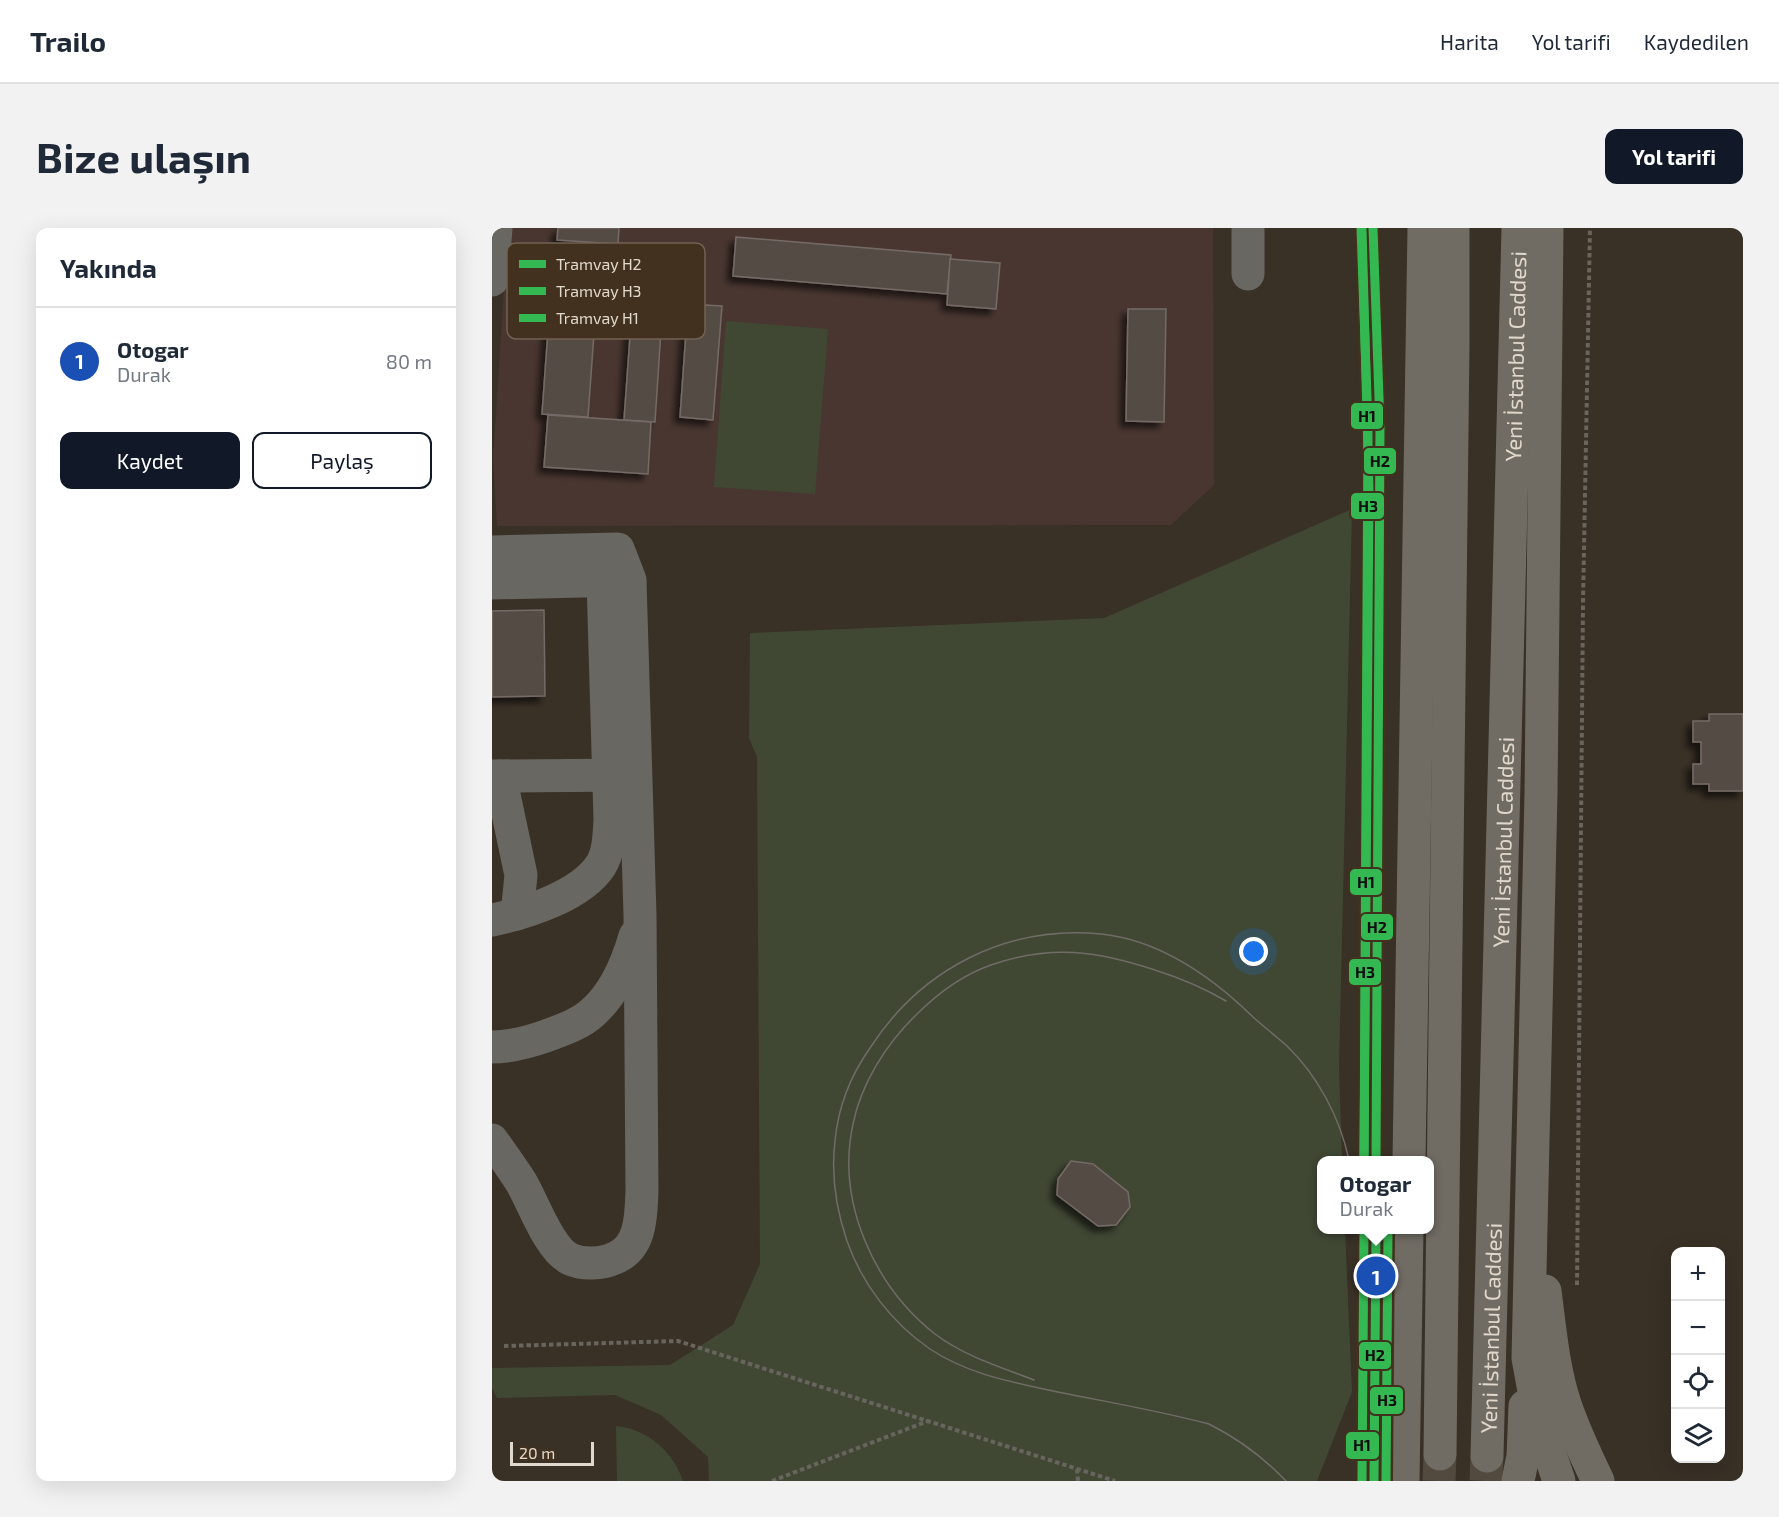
<!DOCTYPE html>
<html lang="tr">
<head>
<meta charset="utf-8">
<style>
  :root { --surface:#fff; --page:#f2f2f3; --text:#1f2937; --muted:#747a83; --line:#e0e1e3; --accent:#111827 }
  body { margin:0; font-family:"Exo 2",sans-serif; background:var(--page); color:var(--text) }
  .controls { position:absolute; right:18px; bottom:18px; display:grid; overflow:hidden; border-radius:12px; box-shadow:0 6px 24px #0002 }
  .controls button { width:54px; height:54px; display:grid; place-items:center; padding:0; border:0; border-bottom:2px solid var(--line); background:var(--surface); color:var(--text); font:30px sans-serif }
  .scale { position:absolute; left:18px; bottom:15px; width:84px; box-sizing:border-box; padding-left:6px; border:3px solid #e1d7cb; border-top:0; font-size:16px; line-height:21px; white-space:nowrap; color:#e1d7cb; -webkit-text-stroke:4px #41311e; paint-order:stroke }
  .you { position:absolute; left:762px; top:724px; width:21px; height:21px; margin:-15px; border:4px solid #fff; border-radius:50%; background:#1a73e8; box-shadow:0 0 0 9px #1a73e833 }
  .badge { display:grid; place-items:center; width:39px; height:39px; border-radius:50%; background:var(--accent); color:#fff; font-size:20px; font-weight:700 }
  .pin { position:absolute; translate:-50% -50%; border:3px solid #fff; box-shadow:0 2px 6px #0006 }
  .popup { position:absolute; left:825px; top:928px; width:117px; height:78px; box-sizing:border-box; display:grid; place-content:center; border-radius:12px; background:var(--surface); filter:drop-shadow(0 2px 4px #0005); font-size:20px; white-space:nowrap; color:var(--muted) }
  .popup b { font-size:22px; color:var(--text) }
  .popup::after { content:''; position:absolute; left:50%; top:100%; margin-left:-12px; border:12px solid transparent; border-top-color:var(--surface) }
  .list { margin:0; padding:0; list-style:none }
  h2 { display:flex; justify-content:space-between; align-items:center; height:78px; margin:0; padding:0 24px; font-size:26px }
  h2 small { font-size:20px; font-weight:400; color:var(--muted) }
  .list li { display:grid; grid-template-columns:39px 1fr auto; gap:18px; align-items:center; box-sizing:border-box; height:108px; padding:0 24px; border-top:2px solid var(--line) }
  .list b { display:block; font-size:22px; white-space:nowrap }
  .list p { margin:0; font-size:20px; white-space:nowrap; color:var(--muted) }
  .list em { font-size:20px; font-style:normal; color:var(--muted) }
  .actions { display:flex; gap:12px; padding:18px 24px }
  .actions a { flex:1; padding:14px 0; border:2px solid var(--accent); border-radius:12px; text-align:center; font-size:21px; color:var(--accent) }
  .actions .main { background:var(--accent); color:#fff }
  .icon { flex:none; width:33px; height:33px; fill:none; stroke:currentColor; stroke-width:2; stroke-linecap:round; stroke-linejoin:round }
  .map { position:relative; flex:none; width:1251px; height:1253px; overflow:hidden; border-radius:12px }
  header { display:flex; align-items:center; gap:36px; box-sizing:border-box; height:84px; padding:0 30px; background:var(--surface); border-bottom:2px solid var(--line) }
  header strong { font-size:28px }
  nav { display:flex; gap:33px; margin-inline-start:auto; font-size:21px }
  .intro { display:flex; align-items:center; justify-content:space-between; box-sizing:border-box; height:144px; padding:0 36px }
  h1 { margin:0; font-size:42px }
  .button { padding:15px 27px; border-radius:12px; background:var(--accent); color:#fff; font-size:21px; font-weight:700 }
  main { display:flex; gap:36px; padding:0 36px }
  aside { flex:1; background:var(--surface); border-radius:12px; box-shadow:0 6px 24px #0002 }
  .map>svg:first-child { display:block }
  .industrial { fill:#493630 }
  .green { fill:#404834 }
  .building { fill:#554b45; stroke:#766b66; stroke-width:1.5; filter:url(#shadow) }
  .lines { fill:none; stroke-linecap:round; stroke-linejoin:round }
  .highway-tunnel { stroke:#52493f; stroke-width:33; stroke-dasharray:33 16; stroke-linecap:butt }
  .path { stroke:#68645e; stroke-width:4; stroke-dasharray:4.5 3; stroke-linecap:butt }
  .minor { stroke:#696762; stroke-width:33 }
  .highway { stroke:#706c64; stroke-width:33 }
  .tram { stroke:#706c66; stroke-width:1.5 }
  .tram-1-casing { stroke:#41311e; stroke-width:14 }
  .tram-2-casing { stroke:#41311e; stroke-width:14 }
  .tram-3-casing { stroke:#41311e; stroke-width:14 }
  .tram-1 { stroke:#34b952; stroke-width:9 }
  .tram-2 { stroke:#34b952; stroke-width:9 }
  .tram-3 { stroke:#34b952; stroke-width:9 }
  .labels { text-anchor:middle; dominant-baseline:central; stroke-width:4.5; stroke-linejoin:round; paint-order:stroke }
  .street-label { font-size:22px; fill:#e1d7cb; stroke:#41311e }
  .key { fill:#41311e; stroke:#716352; stroke-width:1.5 }
  .key-label { font-size:16px; fill:#e1d7cb }
  .line-badge { stroke:#41311e; stroke-width:2 }
  .pale-badge-label { font-size:16px; text-anchor:middle; font-weight:bold; fill:#111 }
</style>
</head>
<body>
<header>
<strong>Trailo</strong>
<nav><a>Harita</a><a>Yol tarifi</a><a>Kaydedilen</a></nav>
</header>
<div class="intro"><h1>Bize ulaşın</h1><a class="button">Yol tarifi</a></div>
<main>
<aside>
<h2>Yakında<small></small></h2>
<ul class="list">
<li><span class="badge" style="background:#1a4fb4">1</span><div><b>Otogar</b><p>Durak</p></div><em>80 m</em></li>
</ul>
<div class="actions"><a class="main">Kaydet</a><a>Paylaş</a></div>
</aside>
<div class="map">
<svg width="1251" height="1253" viewBox="0 0 1251 1253">
  <defs>
    <filter id="shadow"><feDropShadow dx="-5.5" dy="5.5" stdDeviation="3" flood-color="#0009"/></filter>
  </defs>
  <rect width="100%" height="100%" fill="#393026"/>
  <path class="industrial" d="M16,0H721L722,257L679,297L5,298L1,231Z"/>
  <g class="green">
    <path d="M234,93L336,101L323,266L222,259Z"/>
    <path d="M860,281L847,840L850,932H830V1002H853L860,1164L825,1253H217L216,1229L169,1187L123,1167L5,1170L0,1160V1140L178,1137L241,1097L268,1036L265,529L257,510L258,405L612,390Z"/>
    <path d="M124,1198C155,1201 181,1223 191,1253H125Z"/>
  </g>
  <g class="building">
    <path d="M66,0H127L126,16L65,12Z"/>
    <path d="M244,9L459,27L455,66L241,48Z"/>
    <path d="M62,19L108,22L96,189L50,186Z"/>
    <path d="M144,24L174,26L163,194L132,192Z"/>
    <path d="M458,31L508,35L504,81L455,77Z"/>
    <path d="M196,76L230,78L221,192L188,189Z"/>
    <path d="M636,81H674L672,194L634,193Z"/>
    <path d="M56,187L159,194L156,246L52,239Z"/>
    <path d="M52,382L53,468L0,469V383Z"/>
    <path d="M1217,486H1251V563H1217V556H1201V536H1209V514H1201V493H1217Z"/>
    <path d="M579,933L601,936L636,964L638,979L624,997L606,998L565,967L566,951Z"/>
  </g>
  <g class="lines">
    <g class="highway-tunnel">
      <path d="M947,1253L948,1226"/>
      <path d="M994,1253L995,1228"/>
    </g>
    <g class="path">
      <path d="M1085,1057L1091,375L1098,0"/>
      <path d="M12,1118L186,1113L623,1253"/>
      <path d="M585,1241L586,1253"/>
      <path d="M280,1253L436,1193"/>
    </g>
    <g class="minor">
      <path d="M756,46V0"/>
      <path d="M0,52L4,0"/>
      <path d="M0,324L126,321L138,352L148,687L150,962C149,986 150,1019 123,1030C110,1036 91,1037 78,1031C57,1021 41,974 29,954C20,940 10,926 0,912"/>
      <path d="M0,355L134,352"/>
      <path d="M0,548L140,547"/>
      <path d="M8,548L29,647L25,686"/>
      <path d="M0,692C34,685 89,668 109,637C117,624 117,607 118,592L111,352"/>
      <path d="M0,819C18,819 37,814 54,808C70,802 88,796 100,785C122,766 135,736 143,708"/>
    </g>
    <g class="highway">
      <path d="M1055,0L1049,565L1036,1130L1048,1196L1067,1253"/>
      <path d="M917,932L932,0"/>
      <path d="M1053,1063C1058,1100 1061,1140 1073,1176C1082,1203 1094,1228 1106,1253"/>
      <path d="M948,1226L961,117V0"/>
      <path id="s1" d="M995,1228L1026,0"/>
      <path d="M911,1253L915,1002"/>
      <path d="M1026,1253L1031,1228L1033,1178"/>
    </g>
    <g class="tram">
      <path d="M867,1002L883,1137"/>
      <path d="M542,1152C508,1139 472,1128 443,1106C382,1058 344,974 361,896C369,856 394,816 424,787C445,766 470,747 499,737C559,716 605,723 663,742C688,750 712,760 734,773"/>
      <path d="M794,1253C772,1230 745,1210 717,1196C664,1182 610,1173 556,1162C515,1153 474,1145 438,1121C400,1095 370,1056 355,1013C344,981 339,947 343,913C346,880 359,847 378,820C429,741 514,697 609,706C668,712 720,749 761,789C772,799 784,808 795,818C826,848 848,890 857,932"/>
    </g>
    <defs>
      <g id="tram-1">
        <path d="M881,0L888,198L884,932"/>
        <path d="M882,1253L884,1002"/>
      </g>
      <g id="tram-2">
        <path d="M869,0L876,198L872,932"/>
        <path d="M894,1253L896,1002"/>
      </g>
      <g id="tram-3">
        <path d="M870,0L877,263L872,932"/>
        <path d="M870,1253L872,1002"/>
      </g>
    </defs>
    <use href="#tram-1" class="tram-1-casing"/>
    <use href="#tram-2" class="tram-2-casing"/>
    <use href="#tram-3" class="tram-3-casing"/>
    <use href="#tram-1" class="tram-1"/>
    <use href="#tram-2" class="tram-2"/>
    <use href="#tram-3" class="tram-3"/>
  </g>
  <g class="labels">
    <g class="street-label">
      <text stroke="none"><textPath href="#s1" startOffset="1100">Yeni İstanbul Caddesi</textPath></text>
      <text stroke="none"><textPath href="#s1" startOffset="614">Yeni İstanbul Caddesi</textPath></text>
      <text stroke="none"><textPath href="#s1" startOffset="128">Yeni İstanbul Caddesi</textPath></text>
    </g>
  </g>
  <rect x="15" y="15" width="198" height="96" rx="9" class="key"/>
  <rect x="27" y="32" width="27" height="8" fill="#34b952"/>
  <rect x="27" y="59" width="27" height="8" fill="#34b952"/>
  <rect x="27" y="86" width="27" height="8" fill="#34b952"/>
  <g class="key-label">
    <text x="64" y="42">Tramvay H2</text>
    <text x="64" y="69">Tramvay H3</text>
    <text x="64" y="96">Tramvay H1</text>
  </g>
  <g class="line-badge">
    <rect x="858" y="174" width="34" height="28" rx="6" fill="#34b952"/>
    <rect x="871" y="219" width="34" height="28" rx="6" fill="#34b952"/>
    <rect x="858" y="264" width="35" height="28" rx="6" fill="#34b952"/>
    <rect x="857" y="640" width="34" height="28" rx="6" fill="#34b952"/>
    <rect x="868" y="685" width="34" height="28" rx="6" fill="#34b952"/>
    <rect x="856" y="730" width="34" height="28" rx="6" fill="#34b952"/>
    <rect x="866" y="1113" width="34" height="29" rx="6" fill="#34b952"/>
    <rect x="877" y="1158" width="35" height="29" rx="6" fill="#34b952"/>
    <rect x="853" y="1203" width="35" height="29" rx="6" fill="#34b952"/>
  </g>
  <g class="pale-badge-label">
    <text x="875" y="194">H1</text>
    <text x="888" y="239">H2</text>
    <text x="876" y="284">H3</text>
    <text x="874" y="660">H1</text>
    <text x="885" y="705">H2</text>
    <text x="873" y="750">H3</text>
    <text x="883" y="1133">H2</text>
    <text x="895" y="1178">H3</text>
    <text x="870" y="1223">H1</text>
  </g>
</svg>
<div class="controls">
<button>+</button>
<button>−</button>
<button><svg class="icon" aria-label="locate" viewBox="0 0 24 24"><circle cx="12" cy="12" r="6"/><path d="M12 2v4M12 18v4M2 12h4M18 12h4"/></svg></button>
<button><svg class="icon" aria-label="layers" viewBox="0 0 24 24"><path d="M12 4l9 5-9 5-9-5zM3 14l9 5 9-5"/></svg></button>
</div>
<div class="scale">20 m</div>
<div class="you"></div>
<div class="pin badge" style="left:884px;top:1048px;background:#1a4fb4">1</div>
<div class="popup"><b>Otogar</b>Durak</div>
</div>
</main>
</body>
</html>
